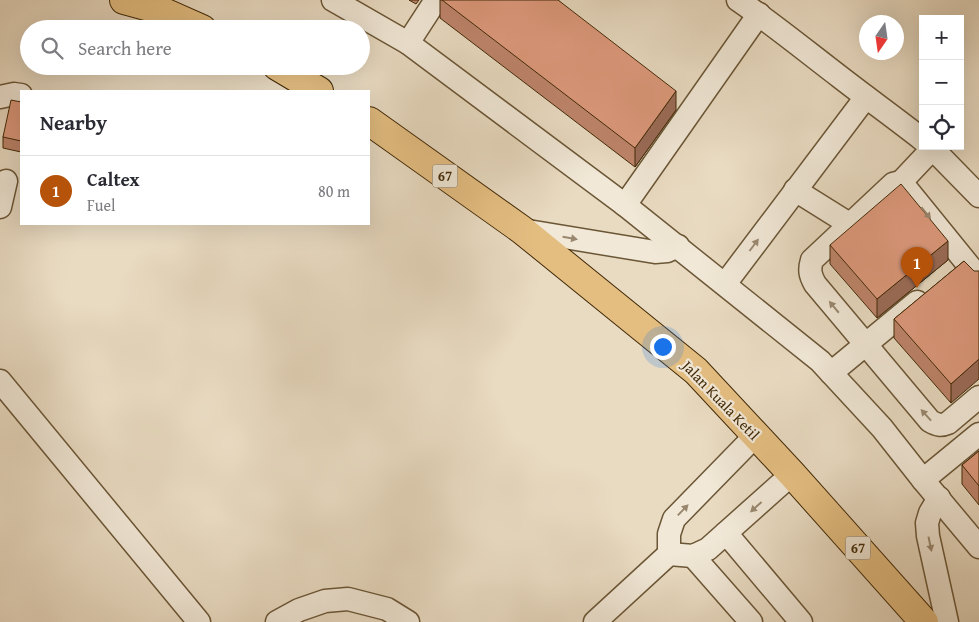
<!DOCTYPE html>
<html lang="en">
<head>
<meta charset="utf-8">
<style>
  :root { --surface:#fff; --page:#f7f7f7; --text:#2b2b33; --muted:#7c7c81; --line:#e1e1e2; --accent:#b45309 }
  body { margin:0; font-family:"Gentium Book Plus",serif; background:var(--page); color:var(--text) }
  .controls { position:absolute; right:15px; top:15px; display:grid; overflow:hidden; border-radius:0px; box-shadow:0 5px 20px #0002 }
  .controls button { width:45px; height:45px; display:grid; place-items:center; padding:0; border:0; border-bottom:1px solid var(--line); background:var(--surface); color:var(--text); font:25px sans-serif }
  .compass { position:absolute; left:859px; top:15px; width:45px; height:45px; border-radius:50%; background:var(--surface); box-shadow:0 5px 20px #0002; rotate:193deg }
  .you { position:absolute; left:662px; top:346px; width:18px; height:18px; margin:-12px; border:4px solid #fff; border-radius:50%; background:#1a73e8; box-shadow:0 0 0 8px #1a73e833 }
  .badge { display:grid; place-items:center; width:32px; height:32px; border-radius:50%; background:var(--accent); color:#fff; font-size:16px; font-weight:700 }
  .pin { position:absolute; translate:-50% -41px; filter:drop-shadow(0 1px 2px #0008) }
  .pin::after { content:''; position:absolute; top:26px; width:18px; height:15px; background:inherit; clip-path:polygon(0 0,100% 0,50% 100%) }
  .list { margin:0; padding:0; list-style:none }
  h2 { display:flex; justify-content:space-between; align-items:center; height:65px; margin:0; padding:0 20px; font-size:21px }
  h2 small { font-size:16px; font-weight:400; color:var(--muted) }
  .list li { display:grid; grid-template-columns:32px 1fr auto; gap:15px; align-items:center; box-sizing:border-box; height:70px; padding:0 20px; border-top:1px solid var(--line) }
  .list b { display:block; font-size:19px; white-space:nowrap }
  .list p { margin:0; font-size:16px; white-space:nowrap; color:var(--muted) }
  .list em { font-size:16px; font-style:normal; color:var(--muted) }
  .icon { flex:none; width:28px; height:28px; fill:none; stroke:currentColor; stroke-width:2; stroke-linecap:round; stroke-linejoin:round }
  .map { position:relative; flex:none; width:979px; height:622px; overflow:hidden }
  .search { position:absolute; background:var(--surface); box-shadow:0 5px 20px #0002; left:20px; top:20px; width:350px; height:55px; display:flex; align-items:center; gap:12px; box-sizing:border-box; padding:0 18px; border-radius:28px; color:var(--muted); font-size:19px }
  .panel { position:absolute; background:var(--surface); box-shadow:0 5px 20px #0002; left:20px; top:90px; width:350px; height:135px; border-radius:0px }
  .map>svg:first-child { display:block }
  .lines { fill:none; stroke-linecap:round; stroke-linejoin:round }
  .minor-casing { stroke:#6b5636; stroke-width:25 }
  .major-casing { stroke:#412907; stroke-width:30 }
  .minor { stroke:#f1e8d7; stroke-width:22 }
  .major { stroke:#e4be81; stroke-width:28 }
  .wall { fill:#be846b; stroke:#412907 }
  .shaded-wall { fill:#9b6b57; stroke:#412907 }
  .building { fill:#dd997c; stroke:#412907 }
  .oneway { fill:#99886f }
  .labels { text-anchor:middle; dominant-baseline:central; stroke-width:4.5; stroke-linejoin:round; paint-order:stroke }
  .shield { fill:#f1e8d7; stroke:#766245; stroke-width:1 }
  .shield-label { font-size:14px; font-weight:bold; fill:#412907 }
  .street-label { font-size:15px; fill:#412907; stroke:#f1e8d7 }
</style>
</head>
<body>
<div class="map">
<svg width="979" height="622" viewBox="0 0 979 622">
  <rect width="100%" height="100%" fill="#e9dbc2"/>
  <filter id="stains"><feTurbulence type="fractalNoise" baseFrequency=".004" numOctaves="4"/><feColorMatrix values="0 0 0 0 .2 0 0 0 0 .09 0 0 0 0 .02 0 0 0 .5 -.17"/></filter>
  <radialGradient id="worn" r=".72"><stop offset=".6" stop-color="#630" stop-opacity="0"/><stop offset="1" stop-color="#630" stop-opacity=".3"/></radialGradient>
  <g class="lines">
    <defs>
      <g id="minor">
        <path d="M333,0L408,43L625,205L820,361L882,428L923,480L979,547"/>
        <path d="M738,0C773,24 806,51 840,77C867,98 895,118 923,140"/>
        <path d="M408,43L436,0"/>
        <path d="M0,97L14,94L21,95"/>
        <path d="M930,146L979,196"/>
        <path d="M901,182L933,148"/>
        <path d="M795,190L843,220L849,226"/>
        <path d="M625,205L759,14"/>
        <path d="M0,207L6,181"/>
        <path d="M522,230L655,252L667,251L678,246"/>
        <path d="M979,278L901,182L893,184L812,260C809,270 810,275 815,284L930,421C937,425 941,426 948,423L979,397"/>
        <path d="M725,284L866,97"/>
        <path d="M831,373L917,302"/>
        <path d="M0,381L199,622"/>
        <path d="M923,480L979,434"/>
        <path d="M939,498L930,513L927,523L928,536L947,622"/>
        <path d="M726,533L801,622"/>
        <path d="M669,554V534L674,519L756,435"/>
        <path d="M693,556L751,622"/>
        <path d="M277,622L299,610L325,601L348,599L387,609L408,622"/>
        <path d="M595,622L669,554L693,556L708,549L792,474"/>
      </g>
      <g id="major">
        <path d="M124,0L157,9L202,29"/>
        <path d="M277,66L319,91"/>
        <path d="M369,121L522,230L696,371L792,474L924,622"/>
      </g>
    </defs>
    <use href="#minor" class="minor-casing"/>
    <use href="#major" class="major-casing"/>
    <use href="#minor" class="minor"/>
    <use href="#major" class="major"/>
  </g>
  <g class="wall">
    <path d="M409,0H419L416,4Z"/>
    <path d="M440,0H558L676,110L635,167L440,18Z"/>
    <path d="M21,102V152L3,148V137Z"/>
    <path d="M830,245L948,260L877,318L830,264Z"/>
    <path d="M964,261L951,403L894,338V319Z"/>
    <path d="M979,451V505L962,484V465Z"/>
  </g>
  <g class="shaded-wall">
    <path d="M676,91V110L635,167V148Z"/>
    <path d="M948,241V260L877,318V299Z"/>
    <path d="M979,359V379L951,403V384Z"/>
  </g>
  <g class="building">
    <path d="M442,0H558L676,91L635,148Z"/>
    <path d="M11,100L21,102V141L3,137Z"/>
    <path d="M901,184L948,241L877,299L830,245Z"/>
    <path d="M964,261L974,271H979V359L951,384L894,319Z"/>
    <path d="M979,451V486L962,465Z"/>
  </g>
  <defs><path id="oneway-solid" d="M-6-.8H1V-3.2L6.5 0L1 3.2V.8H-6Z" transform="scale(1.25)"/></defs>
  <g class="oneway">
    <use href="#oneway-solid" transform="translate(926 213) rotate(51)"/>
    <use href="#oneway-solid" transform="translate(570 238) rotate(10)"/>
    <use href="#oneway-solid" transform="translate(754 245) rotate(-53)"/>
    <use href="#oneway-solid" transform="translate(834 307) rotate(-130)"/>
    <use href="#oneway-solid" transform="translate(926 415) rotate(-132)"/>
    <use href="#oneway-solid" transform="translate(756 507) rotate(138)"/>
    <use href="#oneway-solid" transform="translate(683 510) rotate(-46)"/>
    <use href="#oneway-solid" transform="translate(930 544) rotate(78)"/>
  </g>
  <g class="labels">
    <g class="shield">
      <rect x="432.5" y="164.5" width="25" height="23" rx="4"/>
      <rect x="845.5" y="536.5" width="25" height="23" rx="4"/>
    </g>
    <g class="shield-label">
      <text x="445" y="176">67</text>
      <text x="858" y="548">67</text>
    </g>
    <g class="street-label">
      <text transform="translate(721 400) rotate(46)">Jalan Kuala Ketil</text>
    </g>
  </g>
  <rect width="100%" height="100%" filter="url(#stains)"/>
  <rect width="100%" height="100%" fill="url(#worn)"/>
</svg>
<div class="controls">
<button>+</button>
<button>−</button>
<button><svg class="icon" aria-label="locate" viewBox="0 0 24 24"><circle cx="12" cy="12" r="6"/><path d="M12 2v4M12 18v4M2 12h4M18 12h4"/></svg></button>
</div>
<svg class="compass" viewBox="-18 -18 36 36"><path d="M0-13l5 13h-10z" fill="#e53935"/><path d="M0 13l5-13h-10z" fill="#7c7c81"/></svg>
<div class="you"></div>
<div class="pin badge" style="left:917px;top:288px">1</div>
<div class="search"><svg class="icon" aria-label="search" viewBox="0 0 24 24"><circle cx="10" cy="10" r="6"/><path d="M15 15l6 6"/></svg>Search here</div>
<section class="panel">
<h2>Nearby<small></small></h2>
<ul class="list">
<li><span class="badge">1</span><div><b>Caltex</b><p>Fuel</p></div><em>80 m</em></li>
</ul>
</section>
</div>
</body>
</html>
